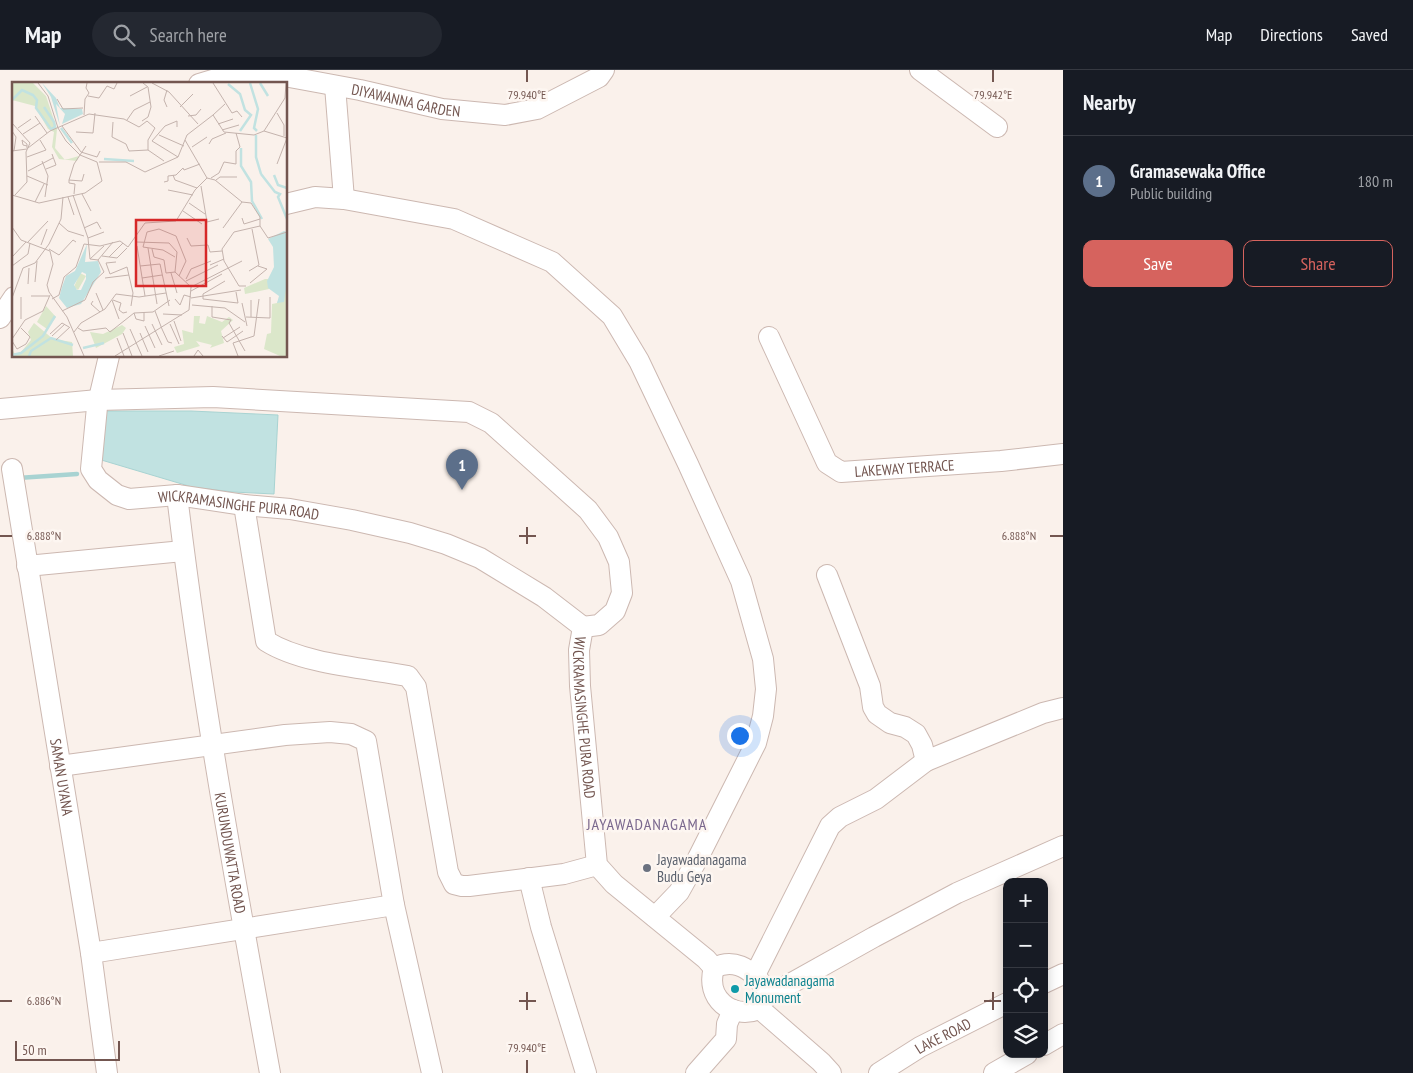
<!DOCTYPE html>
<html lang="en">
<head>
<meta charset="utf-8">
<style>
  :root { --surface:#171b24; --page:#242831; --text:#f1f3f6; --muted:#9ea1a6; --line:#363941; --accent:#d6635e }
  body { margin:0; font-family:"PT Sans Narrow",sans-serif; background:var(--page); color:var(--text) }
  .controls { position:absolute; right:15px; bottom:15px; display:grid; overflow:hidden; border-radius:10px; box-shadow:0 2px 12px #0003 }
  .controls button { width:45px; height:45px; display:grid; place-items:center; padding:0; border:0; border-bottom:1px solid var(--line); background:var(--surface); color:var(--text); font:25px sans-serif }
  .scale { position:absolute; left:15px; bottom:12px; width:105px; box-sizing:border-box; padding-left:5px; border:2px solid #735650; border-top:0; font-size:14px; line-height:18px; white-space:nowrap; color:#735650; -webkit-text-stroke:4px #fdf6f1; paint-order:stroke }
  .you { position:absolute; left:739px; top:665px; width:18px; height:18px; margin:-12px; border:4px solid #fff; border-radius:50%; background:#1a73e8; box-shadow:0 0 0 8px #1a73e833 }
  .badge { display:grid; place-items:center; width:32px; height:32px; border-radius:50%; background:var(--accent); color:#fff; font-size:16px; font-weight:700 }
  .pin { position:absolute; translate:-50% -41px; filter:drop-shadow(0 1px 2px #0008) }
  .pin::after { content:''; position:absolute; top:26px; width:18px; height:15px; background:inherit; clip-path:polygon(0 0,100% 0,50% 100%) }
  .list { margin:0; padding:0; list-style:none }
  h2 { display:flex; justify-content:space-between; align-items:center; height:65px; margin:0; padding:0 20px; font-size:21px }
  h2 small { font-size:16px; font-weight:400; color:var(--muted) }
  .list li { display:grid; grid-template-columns:32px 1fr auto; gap:15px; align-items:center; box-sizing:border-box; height:90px; padding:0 20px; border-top:1px solid var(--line) }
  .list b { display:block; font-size:19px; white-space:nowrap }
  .list p { margin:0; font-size:16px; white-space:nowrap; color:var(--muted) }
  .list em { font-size:16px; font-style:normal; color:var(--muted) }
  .actions { display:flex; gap:10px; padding:15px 20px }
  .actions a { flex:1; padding:11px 0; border:1px solid var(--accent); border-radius:10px; text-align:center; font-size:18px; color:var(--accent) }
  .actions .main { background:var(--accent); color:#fff }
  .icon { flex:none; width:28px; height:28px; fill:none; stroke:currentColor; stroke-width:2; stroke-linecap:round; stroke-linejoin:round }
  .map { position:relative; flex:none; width:1063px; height:1003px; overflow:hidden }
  header { display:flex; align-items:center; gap:30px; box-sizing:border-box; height:70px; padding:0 25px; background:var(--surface); border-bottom:1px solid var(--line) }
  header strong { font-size:24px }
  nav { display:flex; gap:28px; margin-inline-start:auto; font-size:18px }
  .search { width:350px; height:45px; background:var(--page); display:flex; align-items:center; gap:12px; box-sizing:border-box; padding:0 18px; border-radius:28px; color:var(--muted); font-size:19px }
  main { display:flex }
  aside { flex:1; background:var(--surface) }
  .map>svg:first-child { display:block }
  .water { fill:#c1e2e1; stroke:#a8d3d2 }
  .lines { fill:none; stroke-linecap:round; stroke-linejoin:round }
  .stream { stroke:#a8d3d2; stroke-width:4.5 }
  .minor-casing { stroke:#ccb8b1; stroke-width:22 }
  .minor { stroke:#fff; stroke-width:20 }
  .ticks { fill:none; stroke:#735650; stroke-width:2 }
  .worship-dot { fill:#6b7280; stroke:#fdf6f1; stroke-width:2 }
  .culture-dot { fill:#0f9aa8; stroke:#fdf6f1; stroke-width:2 }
  .labels { text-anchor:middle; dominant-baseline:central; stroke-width:5; stroke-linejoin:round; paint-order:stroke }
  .street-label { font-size:15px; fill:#735650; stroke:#fdf6f1 }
  .worship-label { font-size:15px; fill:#5b616d; stroke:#fdf6f1; text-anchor:start }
  .culture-label { font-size:15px; fill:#0d838f; stroke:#fdf6f1; text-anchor:start }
  .neighbourhood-label { font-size:16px; letter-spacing:1px; fill:#7a688e; stroke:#fdf6f1 }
  .inset-river { fill:none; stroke:#c1e2e1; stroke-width:2.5 }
  .inset-road { fill:none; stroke:#c4b3ad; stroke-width:1 }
  .view { fill:#d62828; fill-opacity:0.15; stroke:#d62828; stroke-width:2.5 }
  .inset-edge { fill:none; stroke:#735650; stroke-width:2.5 }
  .ticks-label { font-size:12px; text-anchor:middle; fill:#735650; stroke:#fdf6f1; stroke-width:5; stroke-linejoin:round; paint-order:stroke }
</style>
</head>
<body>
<header>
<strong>Map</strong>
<div class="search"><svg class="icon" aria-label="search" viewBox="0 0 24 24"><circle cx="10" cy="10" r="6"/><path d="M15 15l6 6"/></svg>Search here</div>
<nav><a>Map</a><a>Directions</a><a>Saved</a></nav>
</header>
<main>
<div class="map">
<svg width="1063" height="1003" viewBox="0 0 1063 1003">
  <rect width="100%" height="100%" fill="#faf1eb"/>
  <path class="water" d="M104,341H191L278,345L274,424L233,422L192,417L98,389Z"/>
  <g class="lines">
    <path class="stream" d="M18,408L77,404"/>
    <defs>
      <g id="minor">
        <path d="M920,0L997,57"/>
        <path id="s1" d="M199,14L233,4H273L360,20L442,39L505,45L537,39L599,7L604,0"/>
        <path d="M335,16L344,129"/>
        <path d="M286,134L315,127L344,129L454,149L552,192L612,246L639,291L688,394L741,511L763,589L766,619L763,646L756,673L698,788L679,822L655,847"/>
        <path d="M0,248L14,227"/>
        <path id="s2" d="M769,267L827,393L841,402L1001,391L1063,384"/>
        <path id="s3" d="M109,286L97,337L91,399L98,410L117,425L129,429L177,425L244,435L290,439L352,450L410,463L446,474L480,488L544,527L583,557"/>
        <path d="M0,339L98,330L213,327L469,342L491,353L588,440L608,467L619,492L622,523L615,541L599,555L583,557"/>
        <path id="s4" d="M12,399L91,883L107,1003"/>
        <path id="s5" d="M177,425C200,619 235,811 270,1003"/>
        <path d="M244,435L266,571C302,594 365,598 408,606L416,617L448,802L454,814L462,816H469L564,804L597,795"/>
        <path d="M27,496L183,481"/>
        <path d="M827,505L870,616L873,637L877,644L890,653L905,657L916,664L922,675L926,691"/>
        <path id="s6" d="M583,557L579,580L580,616L597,795L614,814L706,889L714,898"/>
        <path d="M60,696L285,665L330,662L351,664L366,671L394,835L432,1003"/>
        <path d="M529,808L541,857L586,1003"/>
        <path d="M91,883L394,835"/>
        <path d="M714,898C733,888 750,898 762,914"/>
        <path d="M714,898C705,928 731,950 760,939"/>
        <path d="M755,905L830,756L840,747L876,729L926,691L1043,643L1063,638"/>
        <path d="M1044,913L1063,904"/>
        <path d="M765,928L874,867L957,823L1063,776"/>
        <path d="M760,939L821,992L831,1003"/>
        <path d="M1044,975L1063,964"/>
        <path d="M696,1003L726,969L727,954L733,940"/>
        <path id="s7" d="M879,1003L920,977L1007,933"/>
        <path d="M994,1003L1027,984"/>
      </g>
    </defs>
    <use href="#minor" class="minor-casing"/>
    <use href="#minor" class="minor"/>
  </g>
  <path class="ticks" d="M527,0V12M993,0V12M527,457V474M0,466H12M519,466H536M1050,466H1063M527,922V940M993,922V940M0,931H12M519,931H536M984,931H1001M527,990V1003"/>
  <circle class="worship-dot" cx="647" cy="798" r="5"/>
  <circle class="culture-dot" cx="735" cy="919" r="5"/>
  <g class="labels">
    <g class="street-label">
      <text stroke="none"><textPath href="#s1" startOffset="211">DIYAWANNA GARDEN</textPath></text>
      <text stroke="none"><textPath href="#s2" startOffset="219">LAKEWAY TERRACE</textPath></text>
      <text stroke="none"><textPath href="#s3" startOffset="275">WICKRAMASINGHE PURA ROAD</textPath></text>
      <text stroke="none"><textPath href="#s6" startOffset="91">WICKRAMASINGHE PURA ROAD</textPath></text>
      <text stroke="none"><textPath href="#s4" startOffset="312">SAMAN UYANA</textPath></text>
      <text stroke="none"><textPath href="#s5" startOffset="362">KURUNDUWATTA ROAD</textPath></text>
      <text stroke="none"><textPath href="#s7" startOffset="74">LAKE ROAD</textPath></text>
    </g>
    <g class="worship-label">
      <text x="657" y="789">Jayawadanagama<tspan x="657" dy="17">Budu Geya</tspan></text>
    </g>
    <g class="culture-label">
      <text x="745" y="910">Jayawadanagama<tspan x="745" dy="17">Monument</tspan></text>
    </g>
    <g class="neighbourhood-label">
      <text x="647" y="754">JAYAWADANAGAMA</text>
    </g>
  </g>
  <g transform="translate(12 12)">
    <rect width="275" height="275" fill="#faf1eb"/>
    <path d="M68,191L74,194L66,208L62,205ZM110,243L114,246L110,252L84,266L78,250L91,252Z" fill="#dbe7ca"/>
    <path d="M182,234H188L187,241L193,242L195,234L210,240L217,235L221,238L209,249L212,261L198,266L200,263L184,259L188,264L165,271L162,265L172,262L170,248L181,251Z" fill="#dbe7ca"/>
    <path d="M0,1H21L34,14L45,47L43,66L53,78L67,74L65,79L47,77L40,65L42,50L36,47L23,24L0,18ZM253,197H256L257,207L233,212L232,206ZM275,200V274H268L252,267L255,252L259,251L260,222L265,221ZM34,224L44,235L35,247L25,240ZM22,241L41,257L60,260L61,274H0V267L3,272L9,270L19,258L16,250Z" fill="#dbe7ca"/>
    <path d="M30,1L44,16L48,26L70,27L71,32L50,42L53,32L44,22L48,44L39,15ZM272,149L275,150V200L272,220L265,221L267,214L256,206L255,199L262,185L261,165L256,157ZM75,162L73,180L86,179L89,190L69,222L55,226L47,216L50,205L54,194L63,189ZM70,190L74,192V197L69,208H65L62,203Z" fill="#c1e2e1" fill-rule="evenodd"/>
    <path class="inset-river" d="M238,1L246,27L242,46L245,49M248,1L256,14M216,2L228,12L233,28L239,33L228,49M0,18L10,8L21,13L25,18L24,26L39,47L43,45L42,40L32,25M49,46L60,61M244,53V75L249,92M229,66V84L239,100L240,119L250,137M92,77L122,79M249,92L263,110L268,112L266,115L275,137M262,93L266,103L275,106M71,266L92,261M0,273L9,271L31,254L43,234M17,274L19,269L39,256L61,263"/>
    <path class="inset-road" d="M26,1L36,14L46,46L54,59L68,73L85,80M140,1L157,10L186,42M201,1L220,31L225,29L230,35M155,8L152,18L155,25M76,14L87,16L95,4L102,7L105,1M118,14L135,5M45,17L51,27L71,26M168,25L181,12M265,31L272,43V54M72,33L73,17L77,11L74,6L75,1M201,33L213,22M23,34L35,51M176,34L184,33L189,27M115,38L122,28L138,20M130,39L136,35L139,25L136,5L131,1M135,39L143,46L136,58V68M0,41L18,61L14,70L15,100L3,113M206,42L221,37M50,44L69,70L85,75L88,69M165,45V39L153,44L140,59L166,75M6,46L19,37M210,48L227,43M0,49L4,55L2,69M252,49L273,16L274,1M64,50L81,51L83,31M11,52L28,41M147,53L172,64M100,55L114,62L117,69L136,68L152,79M100,55L101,40M173,58L195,96L203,98L230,120L239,121L248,135V144L222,150L210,167L212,179L227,204H234M197,62L200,57L214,51M15,64L11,63L10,58L15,62V66M180,65L195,55M16,66L38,49L77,32L112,37L127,45L135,39M0,69L15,67M15,75L34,68L28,58M30,79L36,94L33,115M87,80H114L133,90L166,75L175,53L201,33L212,50L242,53L252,49L275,56M265,82L275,56M34,87L44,83L40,72M16,89L41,76M161,93L163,98L185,106M15,94L36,103M199,96L207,91L212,80L224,82V69L228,65L224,51M57,98L70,99L72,92M204,98L208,95H225M152,100L156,99V94L164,93L171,86L172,88L188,82M189,104L195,140L207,137M156,108L181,113M62,112L63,102L57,101V98L62,82L74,64M70,112L79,129M0,113L27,121L73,111L90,99L85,80M61,113L76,156L78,177M56,115L62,133M23,120L32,102M177,121L193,132M171,129L190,142M230,136L232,142L248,137M47,141L56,149L72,154M248,144L256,156L275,150M0,145L9,158L38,169L41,182L35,203L37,210L55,235L72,274M72,146L85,140L89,147M211,146L230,120M76,156L92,150M175,156L179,164L196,163L198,170L210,169M124,160L157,161L165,170L163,190L179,205M15,161L36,139M29,163L35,147M125,164L133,214M136,166L145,222M37,167L47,173L61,158L64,160M140,167L142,175L152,178L154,191L163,190M1,174L14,160M90,174L105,176L115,166M97,175L111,161M163,175L151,168L131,165L135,150L147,147L164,154L174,179L167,194M78,177L86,178L101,160M78,177L92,164M104,180L94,181L98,192L115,185L121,211L119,224M198,183L212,177M0,184L16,172L18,161M128,184L148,182L157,224M237,189L247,183L240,147M159,191L165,211M93,196L117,193M130,196L150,193M174,197L179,187L199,179M174,199L206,183M213,199L191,212V217L226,221L224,210M23,200L25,179M238,201L255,187L246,184M16,202L17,186M179,205L230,179M179,209L210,192M84,211L91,228M19,214H37M0,216L11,186L23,181L37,162L49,137L51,115M179,216L229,208M40,217L47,213L52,195L64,185L72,162L88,164L108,159L116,165L133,141L164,139L183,108L195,96M163,217L168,223L172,213L179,215M100,218L107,237M101,218L109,221L107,228L111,231L115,230M239,218V235M81,219L79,222L88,230M230,221L235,244M180,223L213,226L233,240M200,224V235L219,238L217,241L233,269M50,229L73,218L81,200L92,190L86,178M143,229L150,247M122,231L124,237L132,239V230M151,232L170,233M234,235L258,236V215M9,237V215M162,239L169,259M140,242L150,263M158,242L167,262M133,244L143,266M66,246L71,249L94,246L98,250L122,231L141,230L158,218M118,247L130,274M150,247L156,260L160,261M62,250L69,241L93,227L104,212L127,215L154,211M111,251L120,274M128,251L136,270M38,252L50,241L57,245M40,254L53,242M210,254L215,260L231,249M105,256L112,274M211,256L228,245M0,257L13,238L31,229L38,213M44,258L58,245M0,259L5,267L14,262L18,255L9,246M103,274L177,228L179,205M147,274L162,269M182,274L186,268L191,274M226,274L221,261L242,254L247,217"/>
    <path class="view" d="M124,138H194V204H124Z"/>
    <rect width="275" height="275" class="inset-edge"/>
  </g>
  <g class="ticks-label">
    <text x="527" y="29">79.940°E</text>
    <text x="993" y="29">79.942°E</text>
    <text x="44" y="470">6.888°N</text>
    <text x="1019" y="470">6.888°N</text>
    <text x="44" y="935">6.886°N</text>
    <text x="527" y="982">79.940°E</text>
  </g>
</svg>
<div class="controls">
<button>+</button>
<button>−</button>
<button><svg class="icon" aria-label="locate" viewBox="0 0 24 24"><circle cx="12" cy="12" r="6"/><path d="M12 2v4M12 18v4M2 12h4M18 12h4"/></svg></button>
<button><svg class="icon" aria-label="layers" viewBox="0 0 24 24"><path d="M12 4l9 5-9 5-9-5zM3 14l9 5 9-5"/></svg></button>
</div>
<div class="scale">50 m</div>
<div class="you"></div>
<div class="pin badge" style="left:462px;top:420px;background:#5c6f8a">1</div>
</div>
<aside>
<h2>Nearby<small></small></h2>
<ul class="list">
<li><span class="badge" style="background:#5c6f8a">1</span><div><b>Gramasewaka Office</b><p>Public building</p></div><em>180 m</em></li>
</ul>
<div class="actions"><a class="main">Save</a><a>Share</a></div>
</aside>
</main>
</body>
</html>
